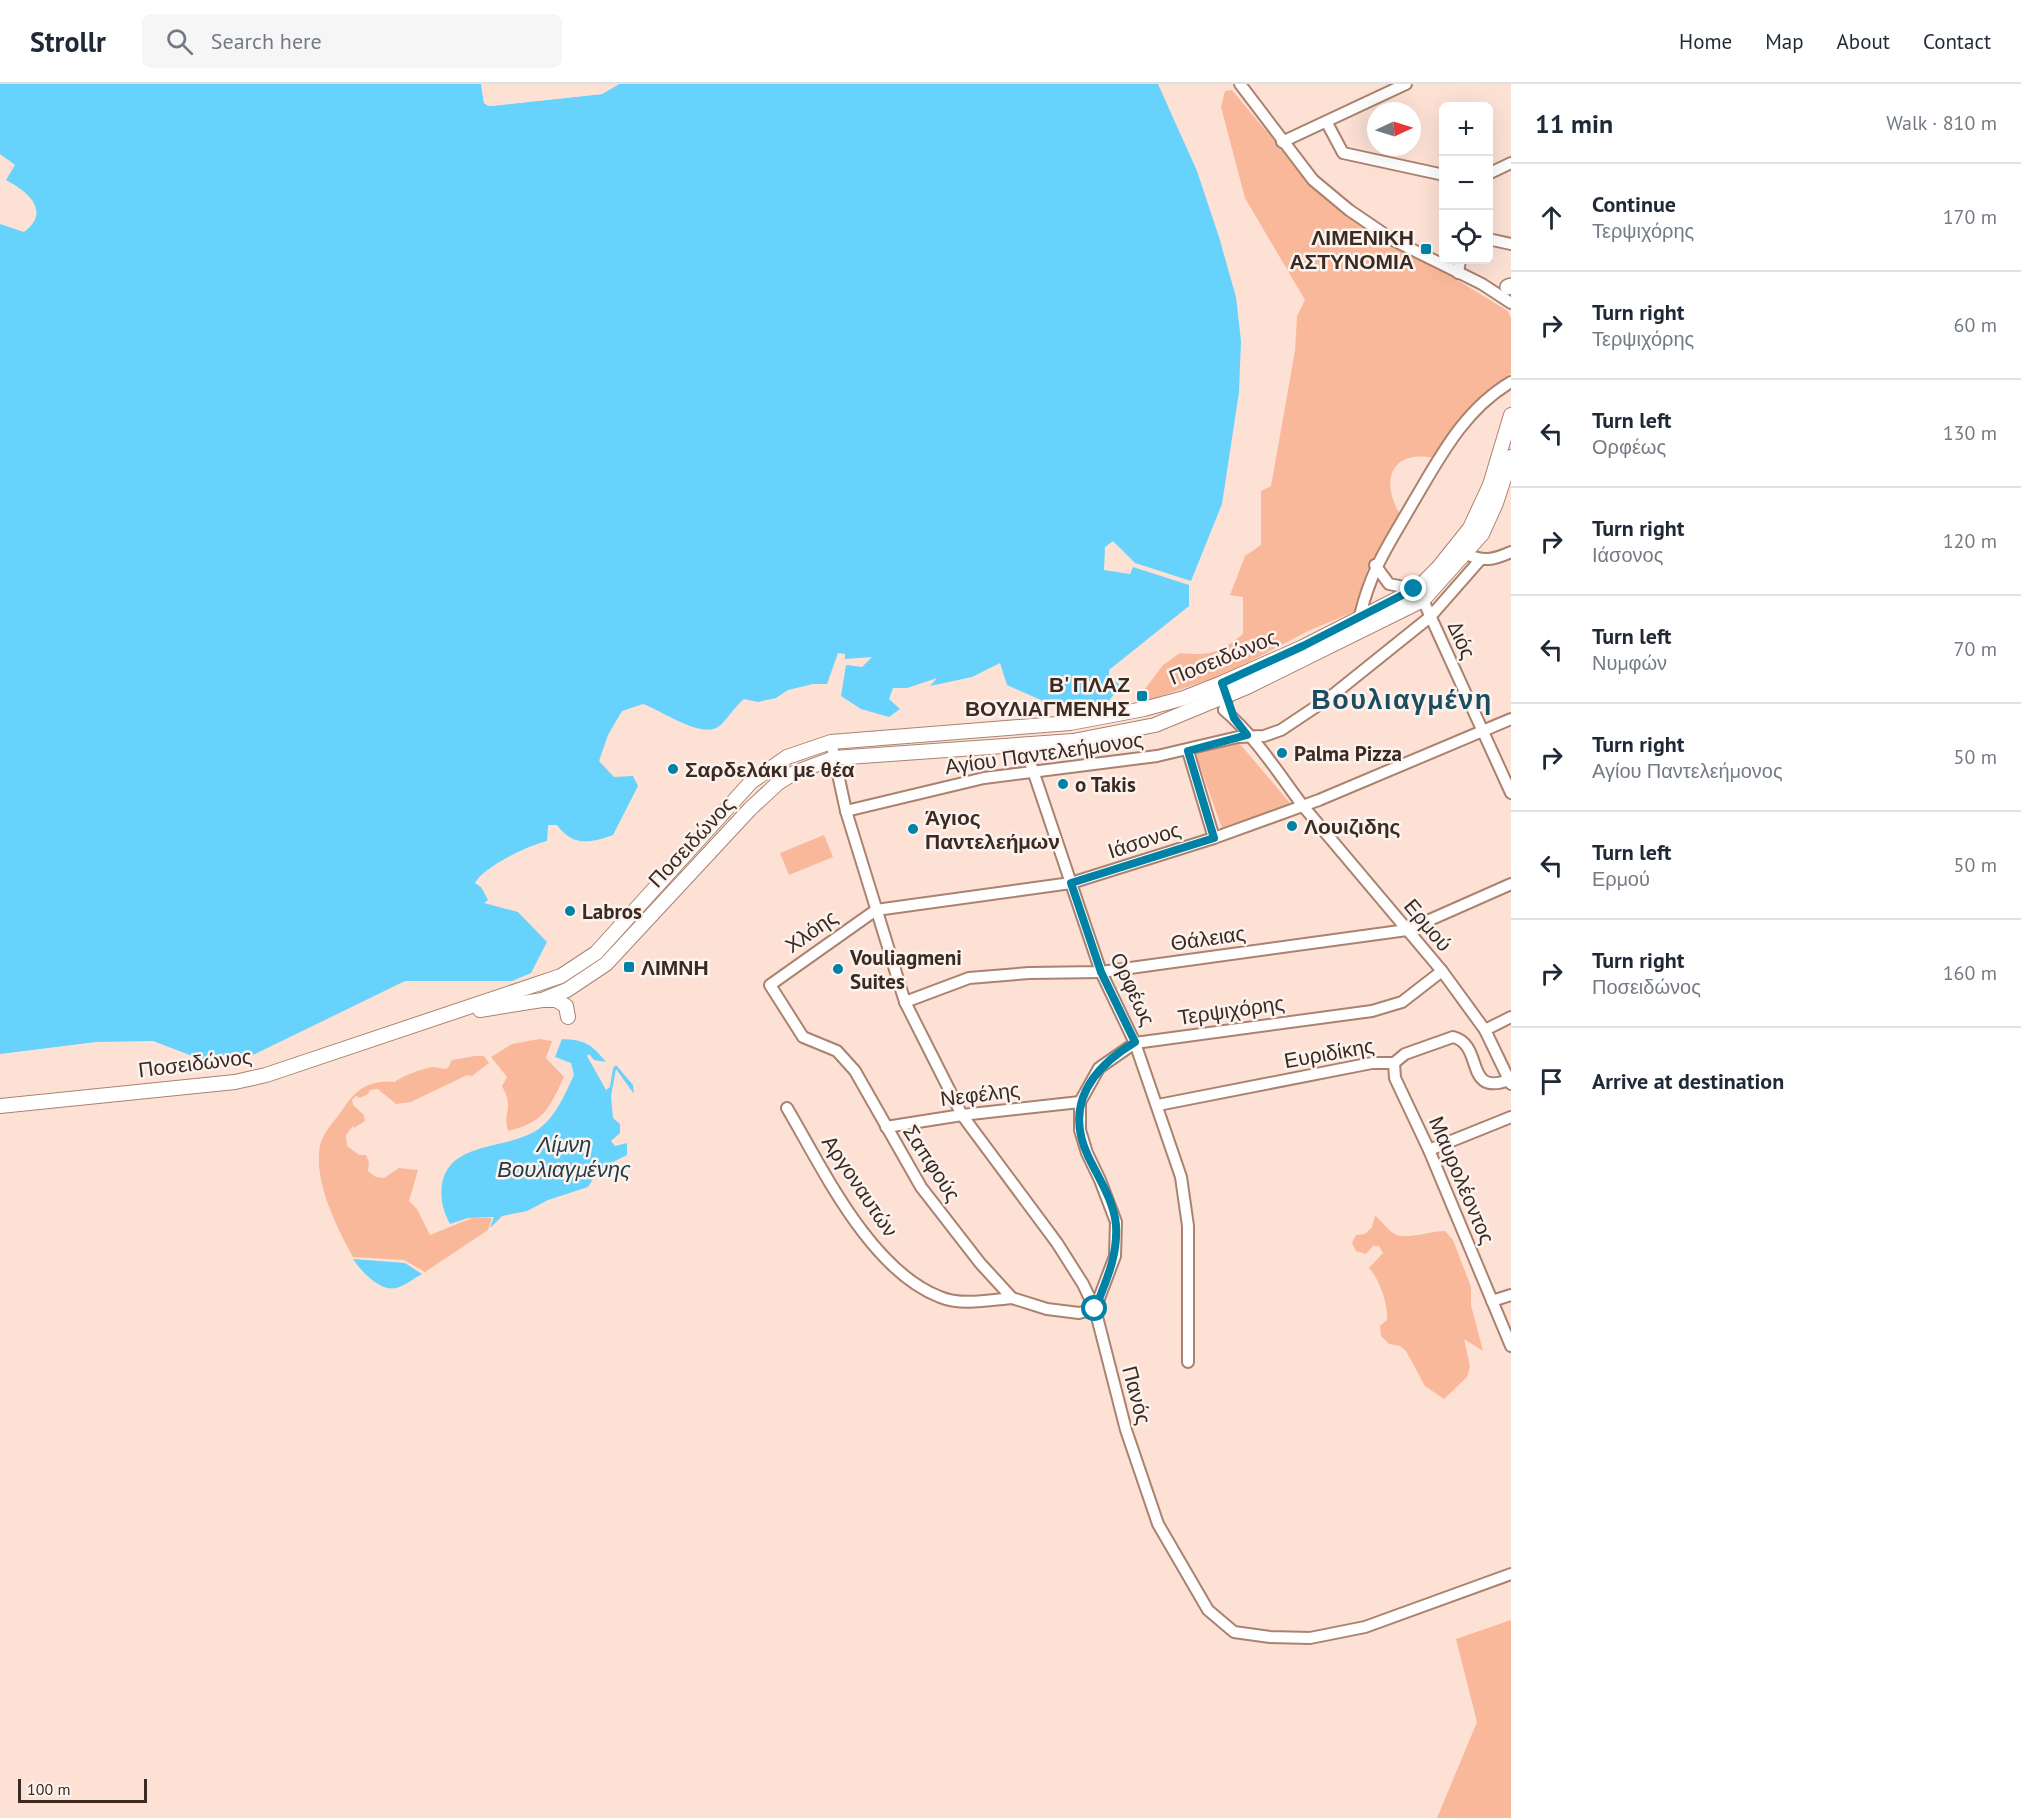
<!DOCTYPE html>
<html lang="en">
<head>
<meta charset="utf-8">
<style>
  :root { --surface:#fff; --page:#f6f6f7; --text:#1f2937; --muted:#747a83; --line:#e0e1e3 }
  body { margin:0; font-family:"PT Sans",sans-serif; background:var(--page); color:var(--text) }
  .controls { position:absolute; right:18px; top:18px; display:grid; overflow:hidden; border-radius:9px; box-shadow:0 6px 24px #0002 }
  .controls button { width:54px; height:54px; display:grid; place-items:center; padding:0; border:0; border-bottom:2px solid var(--line); background:var(--surface); color:var(--text); font:30px sans-serif }
  .compass { position:absolute; left:1367px; top:18px; width:54px; height:54px; border-radius:50%; background:var(--surface); box-shadow:0 6px 24px #0002; rotate:86deg }
  .scale { position:absolute; left:18px; bottom:15px; width:129px; box-sizing:border-box; padding-left:6px; border:3px solid #3b2a22; border-top:0; font-size:16px; line-height:21px; white-space:nowrap; color:#3b2a22; -webkit-text-stroke:4px #fcf3ef; paint-order:stroke }
  .stop { position:absolute; width:18px; height:18px; margin:-14px; border:4px solid #0081a6; border-radius:50%; background:#fff }
  .stop.end { background:#0081a6; border-color:#fff; box-shadow:0 2px 6px #0008 }
  .list { margin:0; padding:0; list-style:none }
  h2 { display:flex; justify-content:space-between; align-items:center; height:78px; margin:0; padding:0 24px; font-size:26px }
  h2 small { font-size:20px; font-weight:400; color:var(--muted) }
  .list li { display:grid; grid-template-columns:39px 1fr auto; gap:18px; align-items:center; box-sizing:border-box; height:108px; padding:0 24px; border-top:2px solid var(--line) }
  .list b { display:block; font-size:22px; white-space:nowrap }
  .list p { margin:0; font-size:20px; white-space:nowrap; color:var(--muted) }
  .list em { font-size:20px; font-style:normal; color:var(--muted) }
  .icon { flex:none; width:33px; height:33px; fill:none; stroke:currentColor; stroke-width:2; stroke-linecap:round; stroke-linejoin:round }
  .map { position:relative; flex:none; width:1511px; height:1734px; overflow:hidden }
  header { display:flex; align-items:center; gap:36px; box-sizing:border-box; height:84px; padding:0 30px; background:var(--surface); border-bottom:2px solid var(--line) }
  header strong { font-size:28px }
  nav { display:flex; gap:33px; margin-inline-start:auto; font-size:21px }
  .search { width:420px; height:54px; background:var(--page); display:flex; align-items:center; gap:15px; box-sizing:border-box; padding:0 21px; border-radius:9px; color:var(--muted); font-size:22px }
  main { display:flex }
  aside { flex:1; background:var(--surface) }
  .map>svg:first-child { display:block }
  .green { fill:#f9b89a }
  .water { fill:#67d2fc }
  .pier { fill:#fde1d5 }
  .lines { fill:none; stroke-linecap:round; stroke-linejoin:round }
  .minor-casing { stroke:#ab826f; stroke-width:14 }
  .major-casing { stroke:#ab826f; stroke-width:16 }
  .highway-casing { stroke:#ab826f; stroke-width:18 }
  .minor { stroke:#fff; stroke-width:10 }
  .major { stroke:#fff; stroke-width:14 }
  .highway { stroke:#fff; stroke-width:15 }
  .route { stroke:#0081a6; stroke-width:8 }
  .poi-dot { fill:#0081a6; stroke:#fcf3ef; stroke-width:2 }
  .labels { text-anchor:middle; dominant-baseline:central; stroke-width:5; stroke-linejoin:round; paint-order:stroke }
  .poi-label { font-size:21px; font-weight:bold; fill:#3b2a22; stroke:#fcf3ef; text-anchor:start }
  .street-label { font-size:21px; fill:#3b2a22; stroke:#fcf3ef }
  .water-label { font-size:22px; font-style:italic; fill:#243c46; stroke:#fcf3ef }
  .district-label { font-size:27px; font-weight:bold; letter-spacing:1.5px; fill:#1c4d5f; stroke:#fcf3ef }
</style>
</head>
<body>
<header>
<strong>Strollr</strong>
<div class="search"><svg class="icon" aria-label="search" viewBox="0 0 24 24"><circle cx="10" cy="10" r="6"/><path d="M15 15l6 6"/></svg>Search here</div>
<nav><a>Home</a><a>Map</a><a>About</a><a>Contact</a></nav>
</header>
<main>
<div class="map">
<svg width="1511" height="1734" viewBox="0 0 1511 1734">
  <rect width="100%" height="100%" fill="#fde1d5"/>
  <g class="green">
    <path d="M1232,6L1307,96L1357,135L1508,227L1511,234V289L1452,345L1433,374C1391,365 1380,398 1400,430L1380,472L1367,487L1356,527L1308,547L1228,589L1132,622L1163,581L1180,569C1211,572 1219,569 1243,550V513L1230,511L1245,472L1261,461V407L1271,402L1295,267L1297,232L1305,216L1245,114L1221,23L1225,7Z"/>
    <path d="M1239,659L1290,719L1222,744L1195,669Z"/>
    <path d="M824,751L833,773L789,791L780,769Z"/>
    <path d="M539,955L552,957L546,974L564,993C549,1025 544,1038 508,1047C502,1027 515,1026 502,1002L507,993L491,973L512,960Z"/>
    <path d="M475,972H484L489,979L472,992L467,991L411,1018L396,1020L378,1005L370,1006L368,1010L360,1014L356,1012L352,1016L353,1021L364,1031L365,1037L354,1044L353,1042L346,1051L347,1062L359,1071H366L369,1078L368,1087L376,1093L384,1094L399,1084L418,1086L409,1117L417,1125L430,1151L472,1134H492L488,1146L425,1188L404,1176L353,1173C337,1144 313,1096 320,1062C323,1047 337,1035 345,1022C358,1003 371,996 395,998C402,992 424,984 433,983C439,983 441,986 448,984L452,976Z"/>
    <path d="M1375,1132C1382,1137 1386,1144 1393,1149C1403,1157 1431,1147 1445,1147L1453,1156L1471,1203V1221L1483,1267L1464,1255L1470,1282L1467,1293L1444,1315L1425,1302L1406,1267L1400,1262L1389,1260L1381,1252L1380,1242L1387,1236C1388,1220 1380,1196 1369,1184L1383,1169L1379,1162H1373L1366,1170L1356,1167L1352,1159L1356,1151L1365,1150L1372,1143Z"/>
    <path d="M1511,1536V1734H1437L1477,1638L1456,1555Z"/>
  </g>
  <g class="water">
    <path d="M0,0H481L484,19L488,22L602,10L619,0H1158L1197,87L1219,153L1236,213L1241,257L1239,308L1222,420L1191,497L1135,479L1113,457L1105,463L1104,486L1130,490L1133,483L1189,501V522L1109,586V596L1116,597L1120,602L1105,622L1043,617L1007,601L1000,579L972,593L930,602L937,594L907,604H893L889,615L900,625L889,633L861,625L841,612L846,581L862,583L872,573L845,575V570L838,569L827,600H813L788,606L776,614L758,618L744,615C734,623 725,639 718,643C699,654 663,627 643,620L622,627L608,651L599,677L614,693L633,692L638,702L613,751C591,759 573,763 557,741H548L547,757C529,761 483,783 475,799L481,803L488,816L484,819L518,828L547,858L531,889L512,897H405L253,971L203,976L153,957L96,958L0,970V140L24,148C52,127 27,107 6,96L15,81L0,70Z"/>
    <path d="M562,955C586,956 591,960 606,978L594,976L589,970L587,972L606,1006L610,1003L613,984L616,981L633,1001L634,1010L616,985L611,1012L613,1034L620,1040V1049L611,1057L615,1062L627,1059V1071L607,1081L606,1088L593,1095L588,1103L548,1116L527,1127L502,1132L490,1144L494,1133L468,1134L450,1140C443,1127 440,1115 442,1100C449,1059 502,1065 532,1049C554,1038 564,1012 574,991L571,979L555,973Z"/>
    <path d="M353,1175L405,1179L422,1190C414,1194 405,1202 396,1204C380,1208 361,1187 353,1175Z"/>
  </g>
  <path class="pier" d="M481,0H484L487,17L492,19L601,7L619,0L602,10L492,22L484,19Z"/>
  <g class="lines">
    <defs>
      <g id="minor">
        <path d="M1240,0L1313,96L1349,126L1393,156L1482,200L1511,219"/>
        <path d="M1327,39L1343,69L1444,91"/>
        <path d="M1282,58L1406,0"/>
        <path d="M1488,90L1511,79"/>
        <path d="M1488,155L1511,160"/>
        <path d="M1458,189L1460,176"/>
        <path d="M1466,470C1484,478 1493,476 1511,468"/>
        <path d="M1375,481L1389,500L1414,505"/>
        <path d="M1423,516L1511,709"/>
        <path d="M1360,532C1371,484 1391,457 1415,415C1441,371 1465,325 1511,298"/>
        <path d="M1228,611L1224,626C1255,652 1279,690 1303,722L1442,887L1485,946L1511,1000"/>
        <path d="M831,658L846,727L905,918L962,1031L1057,1159L1083,1200L1095,1225L1126,1346L1158,1440L1208,1526L1234,1548L1270,1553L1310,1554L1365,1543L1511,1490"/>
        <path d="M1024,660L1101,888L1135,959L1181,1093L1188,1142V1278"/>
        <path d="M1188,667L1214,754"/>
        <path d="M846,727L984,694L1157,672L1238,653L1264,652L1281,646L1329,614L1430,533L1480,476"/>
        <path d="M1442,887L1402,918L1372,927L1135,959L1099,984L1080,1018V1046L1087,1069L1100,1096L1116,1138L1115,1172L1095,1225L1079,1229L1047,1225L1012,1214L980,1179L921,1103L855,987L837,967L803,953L770,901L876,826L1071,799L1214,754L1319,716L1511,635"/>
        <path d="M905,918L969,894L1029,889L1101,888L1407,846L1511,800"/>
        <path d="M1485,946L1511,933"/>
        <path d="M1394,979L1395,994L1429,1066L1511,1262"/>
        <path d="M1394,979L1405,970L1453,953C1485,961 1463,1013 1509,996"/>
        <path d="M1158,1021L1372,979H1394"/>
        <path d="M787,1024C823,1085 870,1186 940,1213C961,1222 990,1216 1012,1214"/>
        <path d="M886,1043L962,1031L1080,1018"/>
        <path d="M1429,1066L1511,1033"/>
        <path d="M1492,1217L1511,1211"/>
      </g>
      <g id="major">
        <path d="M544,916H556L566,922L568,933"/>
        <path d="M480,926L542,916L567,906L606,880L750,725L778,699L794,689L834,674L1073,657L1155,641L1247,603L1423,516L1482,450L1496,419L1511,373"/>
        <path d="M0,1022L235,998L266,991L561,892L596,869L751,698L787,673L831,658L1070,639L1144,625L1184,614L1222,599L1303,563L1403,512L1424,498L1438,484L1470,444L1490,401L1511,331"/>
      </g>
      <path id="highway" d="M1508,203L1511,202"/>
    </defs>
    <use href="#minor" class="minor-casing"/>
    <use href="#major" class="major-casing"/>
    <use href="#highway" class="highway-casing"/>
    <use href="#minor" class="minor"/>
    <use href="#major" class="major"/>
    <use href="#highway" class="highway"/>
  </g>
  <g class="lines">
    <path class="route" d="M1095,1225C1106,1197 1118,1172 1116,1141C1114,1117 1098,1093 1088,1072C1064,1021 1092,984 1135,958L1101,888L1071,799L1214,754L1188,667L1247,651L1234,634L1222,599L1303,562L1414,505"/>
  </g>
  <g class="poi-dot">
    <rect x="1420" y="159" width="12" height="12" rx="3"/>
    <rect x="1136" y="606" width="12" height="12" rx="3"/>
    <circle cx="1282" cy="669" r="6"/>
    <circle cx="673" cy="685" r="6"/>
    <circle cx="1063" cy="700" r="6"/>
    <circle cx="1292" cy="742" r="6"/>
    <circle cx="913" cy="745" r="6"/>
    <circle cx="570" cy="827" r="6"/>
    <rect x="623" y="877" width="12" height="12" rx="3"/>
    <circle cx="838" cy="885" r="6"/>
  </g>
  <g class="labels">
    <g class="poi-label">
      <text x="1414" y="153" text-anchor="end">ΛΙΜΕΝΙΚΗ<tspan x="1414" dy="24">ΑΣΤΥΝΟΜΙΑ</tspan></text>
      <text x="1130" y="600" text-anchor="end">Β' ΠΛΑΖ<tspan x="1130" dy="24">ΒΟΥΛΙΑΓΜΕΝΗΣ</tspan></text>
      <text x="1294" y="669">Palma Pizza</text>
      <text x="685" y="685">Σαρδελάκι με θέα</text>
      <text x="1075" y="700">o Takis</text>
      <text x="925" y="733">Άγιος<tspan x="925" dy="24">Παντελεήμων</tspan></text>
      <text x="1304" y="742">Λουιζιδης</text>
      <text x="582" y="827">Labros</text>
      <text x="850" y="873">Vouliagmeni<tspan x="850" dy="24">Suites</tspan></text>
      <text x="641" y="883">ΛΙΜΝΗ</text>
    </g>
    <g class="street-label">
      <text transform="translate(1462 556) rotate(66)">Διός</text>
      <text transform="translate(1223 573) rotate(-22)">Ποσειδώνος</text>
      <text transform="translate(1044 669) rotate(-8)">Αγίου Παντελεήμονος</text>
      <text transform="translate(1144 756) rotate(-18)">Ιάσονος</text>
      <text transform="translate(691 758) rotate(-47)">Ποσειδώνος</text>
      <text transform="translate(1428 841) rotate(50)">Ερμού</text>
      <text transform="translate(811 847) rotate(-35)">Χλόης</text>
      <text transform="translate(1208 854) rotate(-8)">Θάλειας</text>
      <text transform="translate(1133 905) rotate(65)">Ορφέως</text>
      <text transform="translate(1231 926) rotate(-8)">Τερψιχόρης</text>
      <text transform="translate(1329 969) rotate(-10)">Ευριδίκης</text>
      <text transform="translate(195 979) rotate(-7)">Ποσειδώνος</text>
      <text transform="translate(980 1010) rotate(-7)">Νεφέλης</text>
      <text transform="translate(932 1079) rotate(57)">Σαπφούς</text>
      <text transform="translate(1462 1096) rotate(67)">Μαυρολέοντος</text>
      <text transform="translate(860 1102) rotate(56)">Αργοναυτών</text>
      <text transform="translate(1137 1311) rotate(75)">Πανός</text>
    </g>
    <g class="water-label">
      <text x="564" y="1060">Λίμνη<tspan x="564" dy="25">Βουλιαγμένης</tspan></text>
    </g>
    <g class="district-label">
      <text x="1402" y="615">Βουλιαγμένη</text>
    </g>
  </g>
</svg>
<div class="controls">
<button>+</button>
<button>−</button>
<button><svg class="icon" aria-label="locate" viewBox="0 0 24 24"><circle cx="12" cy="12" r="6"/><path d="M12 2v4M12 18v4M2 12h4M18 12h4"/></svg></button>
</div>
<svg class="compass" viewBox="-18 -18 36 36"><path d="M0-13l5 13h-10z" fill="#e53935"/><path d="M0 13l5-13h-10z" fill="#747a83"/></svg>
<div class="scale">100 m</div>
<div class="stop" style="left:1095px;top:1225px"></div>
<div class="stop end" style="left:1414px;top:505px"></div>
</div>
<aside>
<h2>11 min<small>Walk · 810 m</small></h2>
<ul class="list">
<li><svg class="icon" aria-label="ahead" viewBox="0 0 24 24"><path d="M12 20V5M6 11l6-6 6 6"/></svg><div><b>Continue</b><p>Τερψιχόρης</p></div><em>170 m</em></li>
<li><svg class="icon" aria-label="right" viewBox="0 0 24 24"><path d="M7 20v-9h11M14 6l5 5-5 5"/></svg><div><b>Turn right</b><p>Τερψιχόρης</p></div><em>60 m</em></li>
<li><svg class="icon" aria-label="left" viewBox="0 0 24 24"><path d="M17 20v-9H6M10 6l-5 5 5 5"/></svg><div><b>Turn left</b><p>Ορφέως</p></div><em>130 m</em></li>
<li><svg class="icon" aria-label="right" viewBox="0 0 24 24"><path d="M7 20v-9h11M14 6l5 5-5 5"/></svg><div><b>Turn right</b><p>Ιάσονος</p></div><em>120 m</em></li>
<li><svg class="icon" aria-label="left" viewBox="0 0 24 24"><path d="M17 20v-9H6M10 6l-5 5 5 5"/></svg><div><b>Turn left</b><p>Νυμφών</p></div><em>70 m</em></li>
<li><svg class="icon" aria-label="right" viewBox="0 0 24 24"><path d="M7 20v-9h11M14 6l5 5-5 5"/></svg><div><b>Turn right</b><p>Αγίου Παντελεήμονος</p></div><em>50 m</em></li>
<li><svg class="icon" aria-label="left" viewBox="0 0 24 24"><path d="M17 20v-9H6M10 6l-5 5 5 5"/></svg><div><b>Turn left</b><p>Ερμού</p></div><em>50 m</em></li>
<li><svg class="icon" aria-label="right" viewBox="0 0 24 24"><path d="M7 20v-9h11M14 6l5 5-5 5"/></svg><div><b>Turn right</b><p>Ποσειδώνος</p></div><em>160 m</em></li>
<li><svg class="icon" aria-label="arrive" viewBox="0 0 24 24"><path d="M6 21V4h12l-3 4 3 4H6"/></svg><div><b>Arrive at destination</b></div></li>
</ul>
</aside>
</main>
</body>
</html>
